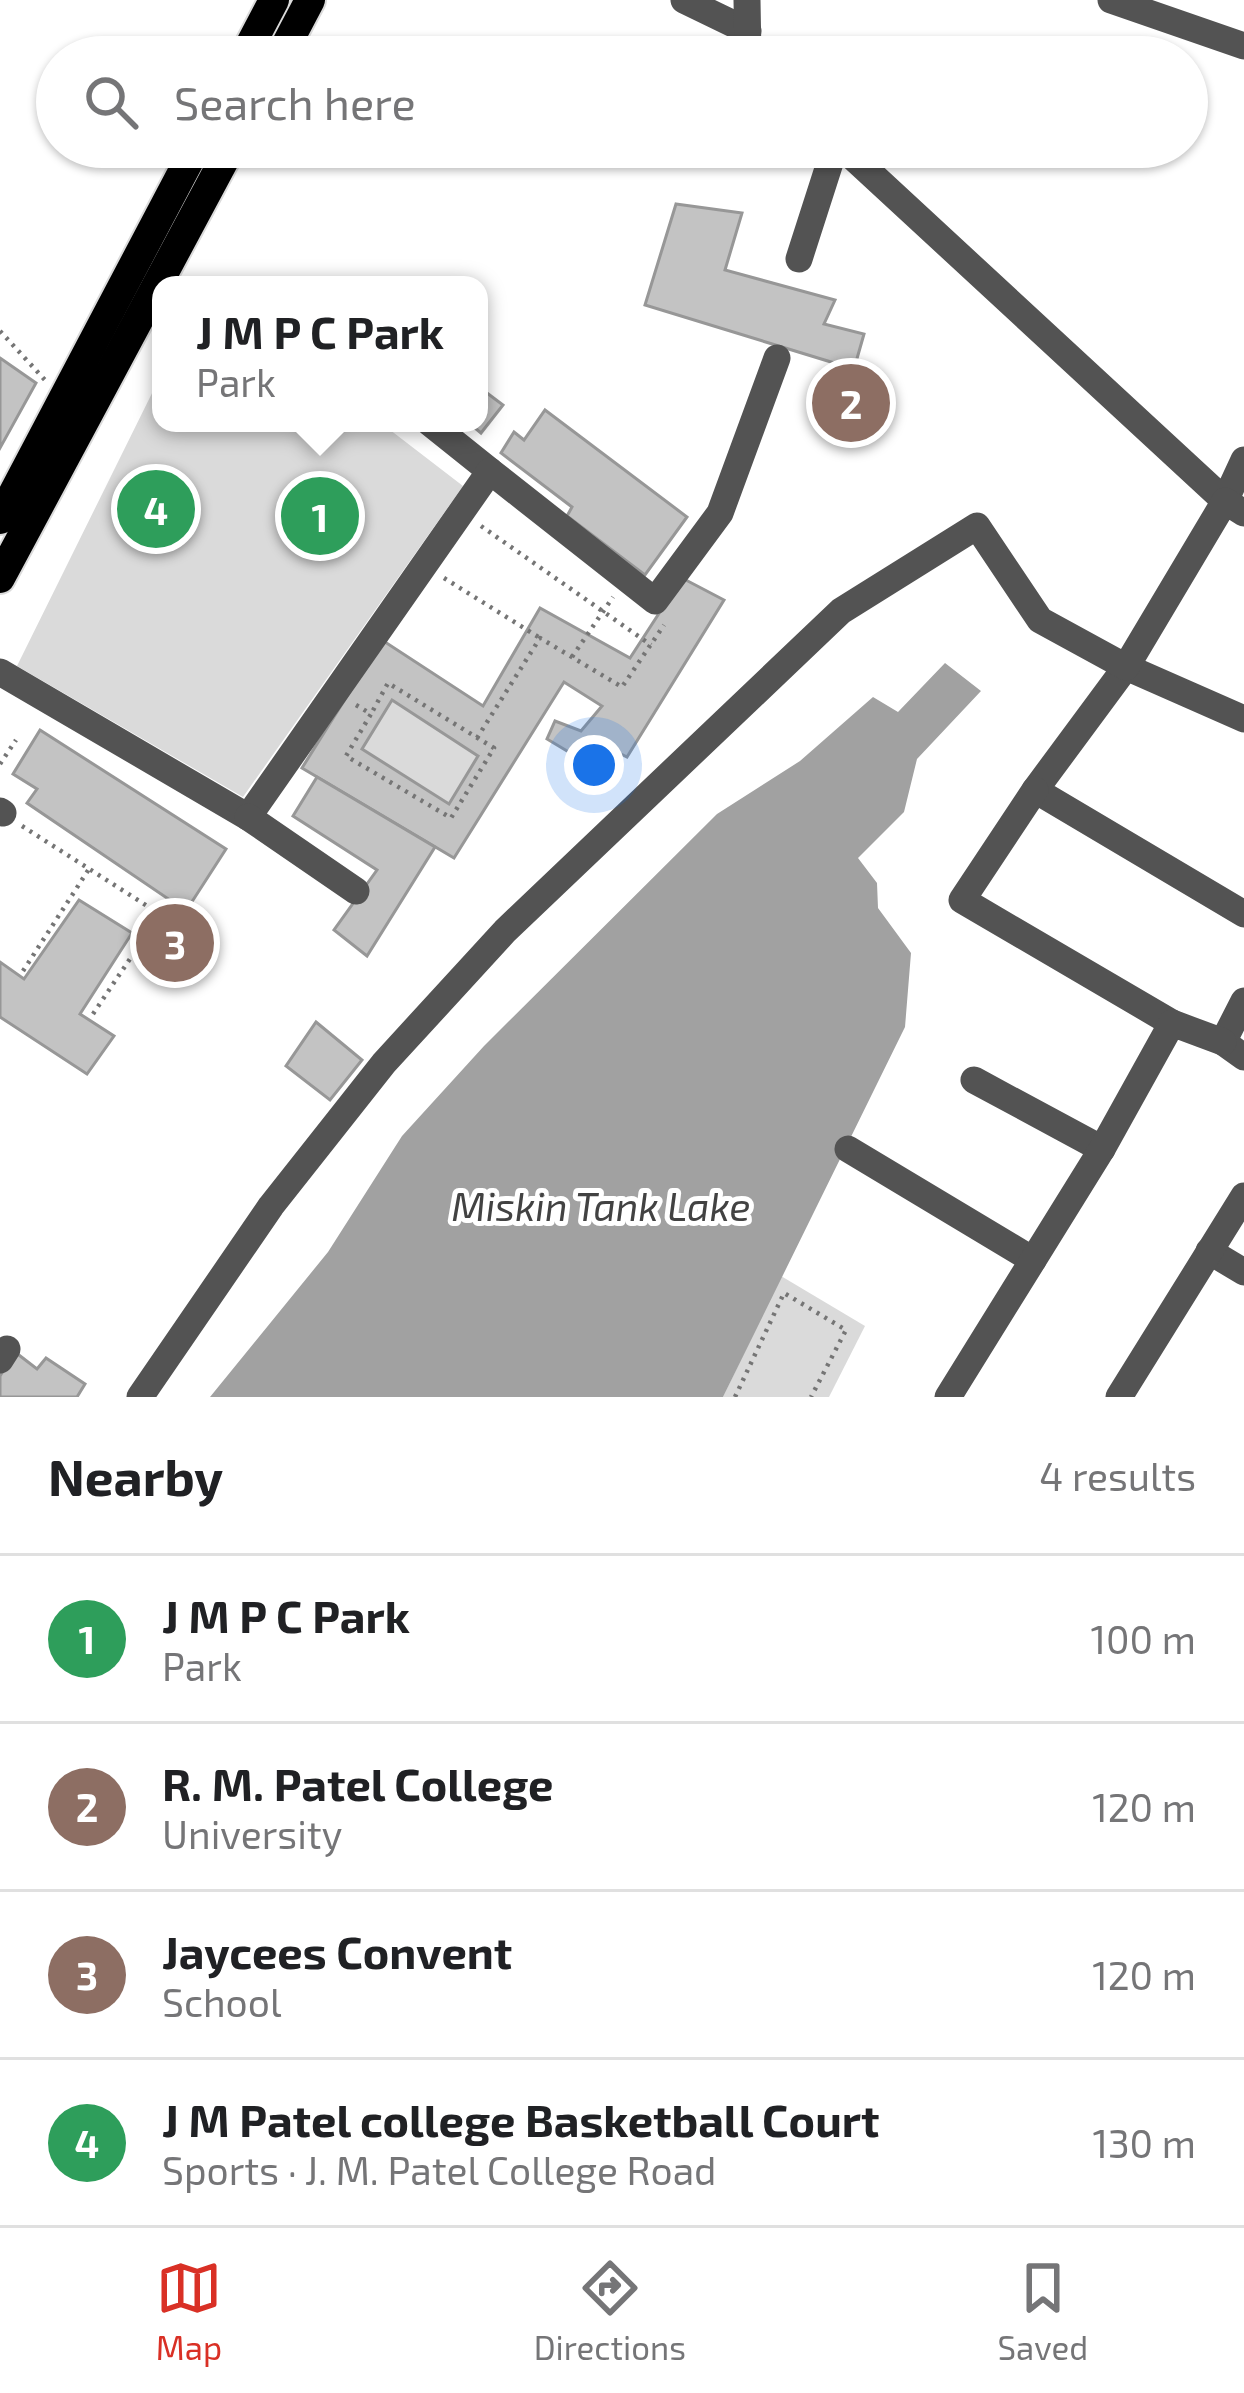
<!DOCTYPE html>
<html lang="en">
<head>
<meta charset="utf-8">
<style>
  :root { --surface:#fff; --page:#f2f2f2; --text:#202124; --muted:#757577; --line:#e0e0e0; --accent:#d93025 }
  body { margin:0; font-family:"Exo 2",sans-serif; background:var(--page); color:var(--text) }
  .you { position:absolute; left:594px; top:765px; width:42px; height:42px; margin:-30px; border:9px solid #fff; border-radius:50%; background:#1a73e8; box-shadow:0 0 0 18px #1a73e833 }
  .badge { display:grid; place-items:center; width:78px; height:78px; border-radius:50%; background:var(--accent); color:#fff; font-size:39px; font-weight:700 }
  .pin { position:absolute; translate:-50% -50%; border:6px solid #fff; box-shadow:0 3px 12px #0006 }
  .popup { position:absolute; left:152px; top:276px; width:336px; height:156px; box-sizing:border-box; display:grid; place-content:center; border-radius:24px; background:var(--surface); filter:drop-shadow(0 3px 9px #0005); font-size:39px; white-space:nowrap; color:var(--muted) }
  .popup b { font-size:45px; color:var(--text) }
  .popup::after { content:''; position:absolute; left:50%; top:100%; margin-left:-24px; border:24px solid transparent; border-top-color:var(--surface) }
  .list { margin:0; padding:0; list-style:none }
  h2 { display:flex; justify-content:space-between; align-items:center; height:156px; margin:0; padding:0 48px; font-size:51px }
  h2 small { font-size:39px; font-weight:400; color:var(--muted) }
  .list li { display:grid; grid-template-columns:78px 1fr auto; gap:36px; align-items:center; box-sizing:border-box; height:168px; padding:0 48px; border-top:3px solid var(--line) }
  .list b { display:block; font-size:45px; white-space:nowrap }
  .list p { margin:0; font-size:39px; white-space:nowrap; color:var(--muted) }
  .list em { font-size:39px; font-style:normal; color:var(--muted) }
  .icon { flex:none; width:66px; height:66px; fill:none; stroke:currentColor; stroke-width:2; stroke-linecap:round; stroke-linejoin:round }
  .map { position:relative; flex:none; width:1244px; height:1397px; overflow:hidden }
  .search { position:absolute; background:var(--surface); box-shadow:0 3px 9px #0004; left:36px; right:36px; top:36px; height:132px; display:flex; align-items:center; gap:30px; box-sizing:border-box; padding:0 42px; border-radius:66px; color:var(--muted); font-size:45px }
  .sheet { height:828px; background:var(--surface) }
  nav { display:flex; justify-content:space-around; align-items:center; box-sizing:border-box; height:168px; border-top:3px solid var(--line); background:var(--surface); font-size:33px; color:var(--muted) }
  nav a { display:grid; justify-items:center; gap:6px }
  nav .on { color:var(--accent) }
  .map>svg:first-child { display:block }
  .green { fill:#dadada }
  .water { fill:#a1a1a1 }
  .building { fill:#c3c3c3; stroke:#979797; stroke-width:3; fill-rule:evenodd }
  .lines { fill:none; stroke-linecap:round; stroke-linejoin:round }
  .major-casing { stroke:#dbdbdb; stroke-width:34 }
  .path { stroke:#757575; stroke-width:4.5; stroke-dasharray:3 6; stroke-linecap:butt }
  .minor { stroke:#535353; stroke-width:27 }
  .major { stroke:#000; stroke-width:30 }
  .labels { text-anchor:middle; dominant-baseline:central; stroke-width:10; stroke-linejoin:round; paint-order:stroke }
  .water-label { font-size:39px; font-style:italic; fill:#424242; stroke:#fff }
</style>
</head>
<body>
<div class="map">
<svg width="1244" height="1397" viewBox="0 0 1244 1397">
  <rect width="100%" height="100%" fill="#fff"/>
  <g class="green">
    <path d="M161,375V423H381L463,486L243,797L17,666Z"/>
    <path d="M392,700L478,756L449,804L362,749Z"/>
    <path d="M781,1276L865,1326L829,1397H723Z"/>
  </g>
  <path class="water" d="M945,663L981,691L917,759L904,812L858,858L877,883L878,908L911,953L905,1027L723,1397H210L328,1252L402,1136L484,1046L717,814L800,761L873,697L898,712Z"/>
  <g class="building">
    <path d="M676,204L742,213L725,270L835,300L824,324L864,334L854,369L645,305Z"/>
    <path d="M0,358L36,383L0,448Z"/>
    <path d="M479,387L503,405L481,433L469,423H479Z"/>
    <path d="M545,410L687,517L645,575L567,516L572,507L501,453L514,432L524,440Z"/>
    <path d="M682,578L724,600L627,757L609,748L597,769L547,739L555,721L581,731L602,706L564,682L454,858L302,768L382,640L483,706L540,608L630,658ZM392,700L478,756L449,804L362,749Z"/>
    <path d="M40,730L226,849L186,911L27,803L37,789L13,774Z"/>
    <path d="M317,777L435,847L367,956L334,930L377,870L293,816Z"/>
    <path d="M79,900L132,933L80,1014L114,1036L87,1074L0,1017V962L24,979Z"/>
    <path d="M316,1022L362,1060L330,1100L286,1066Z"/>
    <path d="M15,1352L37,1369L46,1358L85,1384L77,1397H0V1376Z"/>
  </g>
  <g class="lines">
    <defs>
      <g id="major">
        <path d="M244,57L274,0"/>
        <path d="M280,57L310,0"/>
        <path d="M0,519L196,147"/>
        <path d="M0,578L231,147"/>
      </g>
    </defs>
    <use href="#major" class="major-casing"/>
    <g class="path">
      <path d="M0,331L45,380"/>
      <path d="M481,526L651,645"/>
      <path d="M444,578L540,638"/>
      <path d="M572,657L613,597"/>
      <path d="M356,705L371,714L346,756L451,818L494,748L388,683L371,714"/>
      <path d="M477,738L540,638L622,687L664,625"/>
      <path d="M0,764L16,740"/>
      <path d="M22,826L202,941"/>
      <path d="M23,971L89,869"/>
      <path d="M93,1014L160,914"/>
      <path d="M735,1397L784,1293L846,1330L811,1397"/>
    </g>
    <g class="minor">
      <path d="M684,0L748,31"/>
      <path d="M747,0L748,57"/>
      <path d="M1111,0L1244,46"/>
      <path d="M842,147L1225,501L1244,460"/>
      <path d="M799,259L835,147"/>
      <path d="M430,423L490,471"/>
      <path d="M0,672L248,817L490,471L655,601L720,513L777,358"/>
      <path d="M1244,719L1126,667L1035,790L1244,914"/>
      <path d="M1035,790L962,900L1172,1023"/>
      <path d="M0,811L3,813"/>
      <path d="M248,817L356,891"/>
      <path d="M1244,1001L1223,1042L1244,1057"/>
      <path d="M974,1080L1102,1149"/>
      <path d="M848,1149L1033,1260"/>
      <path d="M1209,1251L1244,1272"/>
      <path d="M0,1360L7,1349"/>
      <path d="M140,1397L271,1206L384,1063L505,931L841,611L977,526L1040,620L1126,667L1225,501L1244,513"/>
      <path d="M948,1397L1102,1149L1172,1023L1223,1042"/>
      <path d="M1119,1397L1244,1196"/>
    </g>
    <use href="#major" class="major"/>
  </g>
  <g class="labels">
    <g class="water-label">
      <text x="601" y="1205">Miskin Tank Lake</text>
    </g>
  </g>
</svg>
<div class="you"></div>
<div class="pin badge" style="left:320px;top:516px;background:#2e9e5b">1</div>
<div class="popup"><b>J M P C Park</b>Park</div>
<div class="pin badge" style="left:851px;top:403px;background:#8d6e63">2</div>
<div class="pin badge" style="left:175px;top:943px;background:#8d6e63">3</div>
<div class="pin badge" style="left:156px;top:509px;background:#2e9e5b">4</div>
<div class="search"><svg class="icon" aria-label="search" viewBox="0 0 24 24"><circle cx="10" cy="10" r="6"/><path d="M15 15l6 6"/></svg>Search here</div>
</div>
<section class="sheet">
<h2>Nearby<small>4 results</small></h2>
<ul class="list">
<li><span class="badge" style="background:#2e9e5b">1</span><div><b>J M P C Park</b><p>Park</p></div><em>100 m</em></li>
<li><span class="badge" style="background:#8d6e63">2</span><div><b>R. M. Patel College</b><p>University</p></div><em>120 m</em></li>
<li><span class="badge" style="background:#8d6e63">3</span><div><b>Jaycees Convent</b><p>School</p></div><em>120 m</em></li>
<li><span class="badge" style="background:#2e9e5b">4</span><div><b>J M Patel college Basketball Court</b><p>Sports · J. M. Patel College Road</p></div><em>130 m</em></li>
</ul>
</section>
<nav>
<a class="on"><svg class="icon" aria-label="map" viewBox="0 0 24 24"><path d="M3 6l6-2 6 2 6-2v14l-6 2-6-2-6 2zM9 4v14M15 6v14"/></svg>Map</a>
<a><svg class="icon" aria-label="directions" viewBox="0 0 24 24"><path d="M12 3l9 9-9 9-9-9zM9 14v-3h6M13 9l2 2-2 2"/></svg>Directions</a>
<a><svg class="icon" aria-label="saved" viewBox="0 0 24 24"><path d="M7 4h10v16l-5-4-5 4z"/></svg>Saved</a>
</nav>
</body>
</html>
